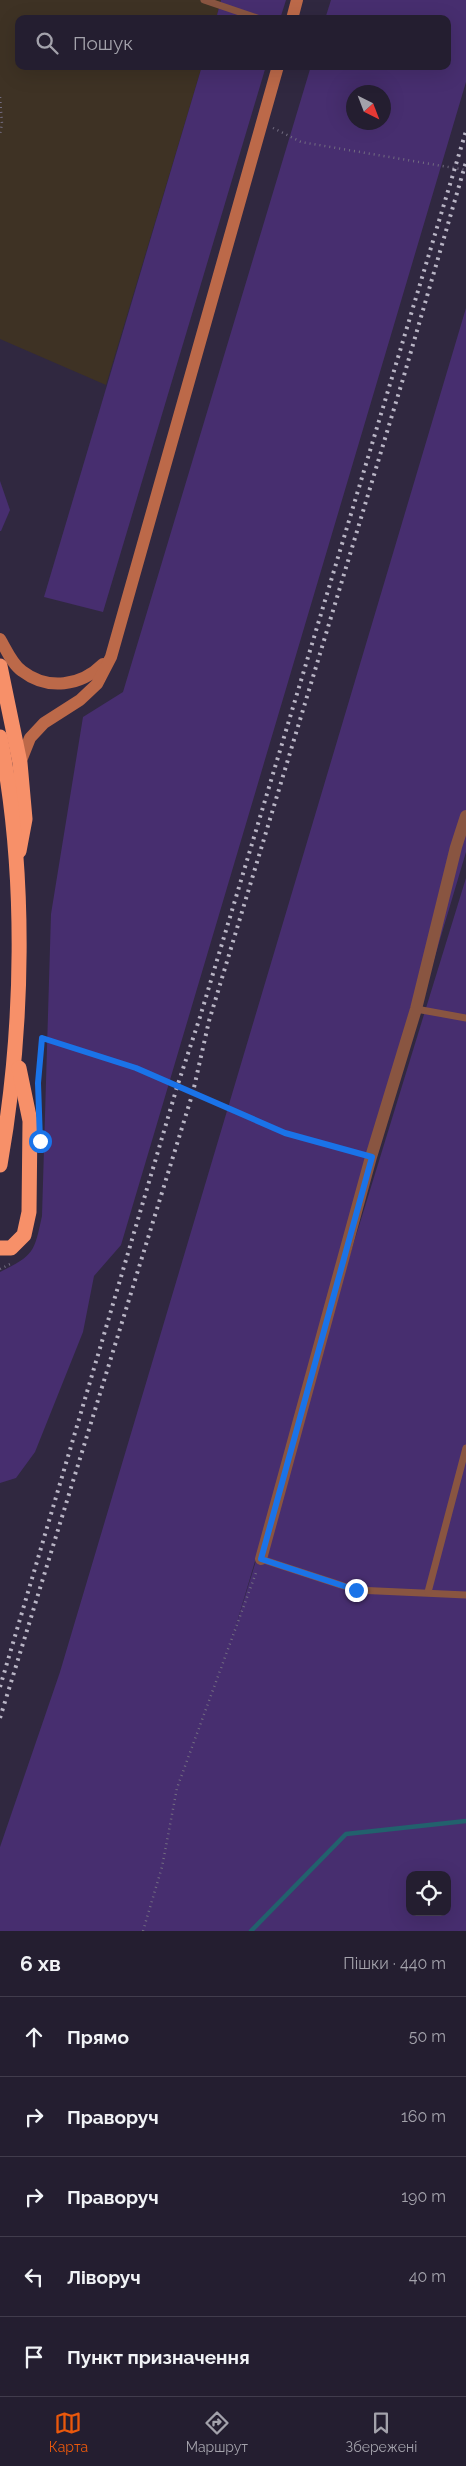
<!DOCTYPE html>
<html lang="uk">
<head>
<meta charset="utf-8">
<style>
  :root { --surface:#241e30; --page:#302b3c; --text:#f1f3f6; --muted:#a3a2ab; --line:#413c4c; --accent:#ea580c }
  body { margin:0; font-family:Raleway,sans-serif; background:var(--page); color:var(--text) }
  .controls { position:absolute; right:15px; bottom:15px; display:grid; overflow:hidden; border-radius:10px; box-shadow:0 5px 20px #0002 }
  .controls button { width:45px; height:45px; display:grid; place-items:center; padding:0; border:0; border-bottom:1px solid var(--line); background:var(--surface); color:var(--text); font:25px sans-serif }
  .compass { position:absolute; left:346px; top:85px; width:45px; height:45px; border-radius:50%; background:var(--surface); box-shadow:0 5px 20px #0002; rotate:138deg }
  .stop { position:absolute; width:15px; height:15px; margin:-11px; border:4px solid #1a73e8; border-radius:50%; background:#fff }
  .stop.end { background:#1a73e8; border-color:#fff; box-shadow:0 1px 5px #0008 }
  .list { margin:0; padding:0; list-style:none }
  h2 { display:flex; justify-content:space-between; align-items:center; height:65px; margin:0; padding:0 20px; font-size:21px }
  h2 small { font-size:16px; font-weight:400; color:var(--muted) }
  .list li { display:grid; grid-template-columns:32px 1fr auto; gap:15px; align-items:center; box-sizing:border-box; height:80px; padding:0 20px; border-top:1px solid var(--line) }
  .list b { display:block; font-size:19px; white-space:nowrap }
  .list em { font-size:16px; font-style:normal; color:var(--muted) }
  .icon { flex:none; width:28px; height:28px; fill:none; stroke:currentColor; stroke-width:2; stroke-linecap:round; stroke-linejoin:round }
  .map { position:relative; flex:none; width:466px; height:1931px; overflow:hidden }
  .search { position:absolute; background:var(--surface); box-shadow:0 5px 20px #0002; left:15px; right:15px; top:15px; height:55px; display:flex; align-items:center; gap:12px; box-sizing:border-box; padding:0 18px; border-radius:10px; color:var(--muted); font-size:19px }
  .sheet { height:465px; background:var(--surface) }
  nav { display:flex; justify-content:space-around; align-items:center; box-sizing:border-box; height:70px; border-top:1px solid var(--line); background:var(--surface); font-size:14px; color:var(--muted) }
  nav a { display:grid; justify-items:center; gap:2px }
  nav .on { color:var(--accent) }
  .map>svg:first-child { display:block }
  .industrial { fill:#3e3224 }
  .green { fill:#472e6f; fill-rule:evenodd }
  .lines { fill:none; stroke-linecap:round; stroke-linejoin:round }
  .stream { stroke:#22616d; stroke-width:4.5 }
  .path { stroke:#726c80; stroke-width:2.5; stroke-dasharray:1 4; stroke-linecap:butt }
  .lane { stroke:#895541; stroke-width:7 }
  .street { stroke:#895541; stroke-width:12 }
  .secondary { stroke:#bc6949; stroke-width:12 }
  .highway { stroke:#f79069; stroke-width:15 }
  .rail { stroke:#b9b5c5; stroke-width:4; stroke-dasharray:2.5 5; stroke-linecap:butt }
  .route { stroke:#1a73e8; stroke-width:6 }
</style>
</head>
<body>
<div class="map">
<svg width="466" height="1931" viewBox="0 0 466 1931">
  <rect width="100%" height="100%" fill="#302840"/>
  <path class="industrial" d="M0,0H221L216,19H19V66H202L106,385L0,339Z"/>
  <g class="green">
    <path d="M221,0H286L280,19H216Z"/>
    <path d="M331,0H466V82L121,1245L94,1276L83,1332L35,1452L16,1478L0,1483V1272C34,1255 34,1253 42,1216L51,914L83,717L123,692L311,66H447V19H325ZM354,92H384V122H354Z"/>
    <path d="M202,66H266L103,612L44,597Z"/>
    <path d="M466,308V852L231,1642L466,878V1931H0V1847L60,1672ZM410,1875H447V1912H410Z"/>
    <path d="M0,481L10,510L1,531H0Z"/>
  </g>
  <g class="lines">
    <path class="stream" d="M251,1931L346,1834L466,1821"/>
    <g class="path">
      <path d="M0,97L2,124L0,134"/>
      <path d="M273,128L301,142L466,170"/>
      <path d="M38,1083L42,1038L135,1068L285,1133L357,1153"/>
      <path d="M0,1269L10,1264"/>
      <path d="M143,1931L162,1867L177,1788L257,1570"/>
    </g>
    <g class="lane">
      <path d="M204,0L260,19"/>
      <path d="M416,1009L466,1018"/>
      <path d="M261,1559L356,1590L466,1595"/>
      <path d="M428,1592L466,1448"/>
    </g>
    <path class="street" d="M261,1559L371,1157L416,1009L456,847L466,816"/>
    <g class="secondary">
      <path d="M292,19L297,0"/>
      <path d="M0,639C6,649 12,664 22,671C48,691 81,686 103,664"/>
      <path d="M20,763L30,738L44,723L80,700L97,684L111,657L278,66"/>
    </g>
    <g class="highway">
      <path d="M0,666L20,763L25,819L19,851"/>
      <path d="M0,737C27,873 24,1029 0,1165"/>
      <path d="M0,1248H11L24,1235L29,1212L30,1121L19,1068"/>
    </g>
    <g class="rail">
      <path d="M0,1687L177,1087L200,1017L466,131"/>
      <path d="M0,1718L193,1092L209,1021L403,379L466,162"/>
    </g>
  </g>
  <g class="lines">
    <path class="route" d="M40,1141L38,1083L42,1038L136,1068L285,1133L372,1157L261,1559L356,1590"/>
  </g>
</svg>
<div class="controls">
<button><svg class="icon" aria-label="locate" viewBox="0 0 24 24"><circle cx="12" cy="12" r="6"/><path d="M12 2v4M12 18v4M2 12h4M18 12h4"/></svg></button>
</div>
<svg class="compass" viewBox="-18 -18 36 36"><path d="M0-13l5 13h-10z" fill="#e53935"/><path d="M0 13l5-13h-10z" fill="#a3a2ab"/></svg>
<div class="stop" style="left:40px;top:1141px"></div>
<div class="stop end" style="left:356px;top:1590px"></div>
<div class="search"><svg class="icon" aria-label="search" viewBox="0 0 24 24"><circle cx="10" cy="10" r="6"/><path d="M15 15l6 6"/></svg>Пошук</div>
</div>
<section class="sheet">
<h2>6 хв<small>Пішки · 440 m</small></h2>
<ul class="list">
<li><svg class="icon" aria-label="ahead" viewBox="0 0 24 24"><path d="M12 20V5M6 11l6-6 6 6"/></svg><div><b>Прямо</b></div><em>50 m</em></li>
<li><svg class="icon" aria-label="right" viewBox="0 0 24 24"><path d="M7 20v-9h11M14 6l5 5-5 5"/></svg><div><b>Праворуч</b></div><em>160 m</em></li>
<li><svg class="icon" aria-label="right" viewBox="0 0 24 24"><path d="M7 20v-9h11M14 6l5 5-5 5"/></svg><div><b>Праворуч</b></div><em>190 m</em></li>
<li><svg class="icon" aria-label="left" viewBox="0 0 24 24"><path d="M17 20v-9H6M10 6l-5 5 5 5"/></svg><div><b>Ліворуч</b></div><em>40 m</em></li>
<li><svg class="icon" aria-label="arrive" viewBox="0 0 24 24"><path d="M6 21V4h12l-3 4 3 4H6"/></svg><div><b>Пункт призначення</b></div></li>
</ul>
</section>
<nav>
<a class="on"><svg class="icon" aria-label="map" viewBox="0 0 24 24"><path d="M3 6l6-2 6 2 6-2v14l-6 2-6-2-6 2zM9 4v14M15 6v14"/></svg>Карта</a>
<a><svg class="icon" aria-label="directions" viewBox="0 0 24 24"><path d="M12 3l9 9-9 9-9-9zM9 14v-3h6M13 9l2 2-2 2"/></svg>Маршрут</a>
<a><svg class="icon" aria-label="saved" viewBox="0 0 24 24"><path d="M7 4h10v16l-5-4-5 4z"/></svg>Збережені</a>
</nav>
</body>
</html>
